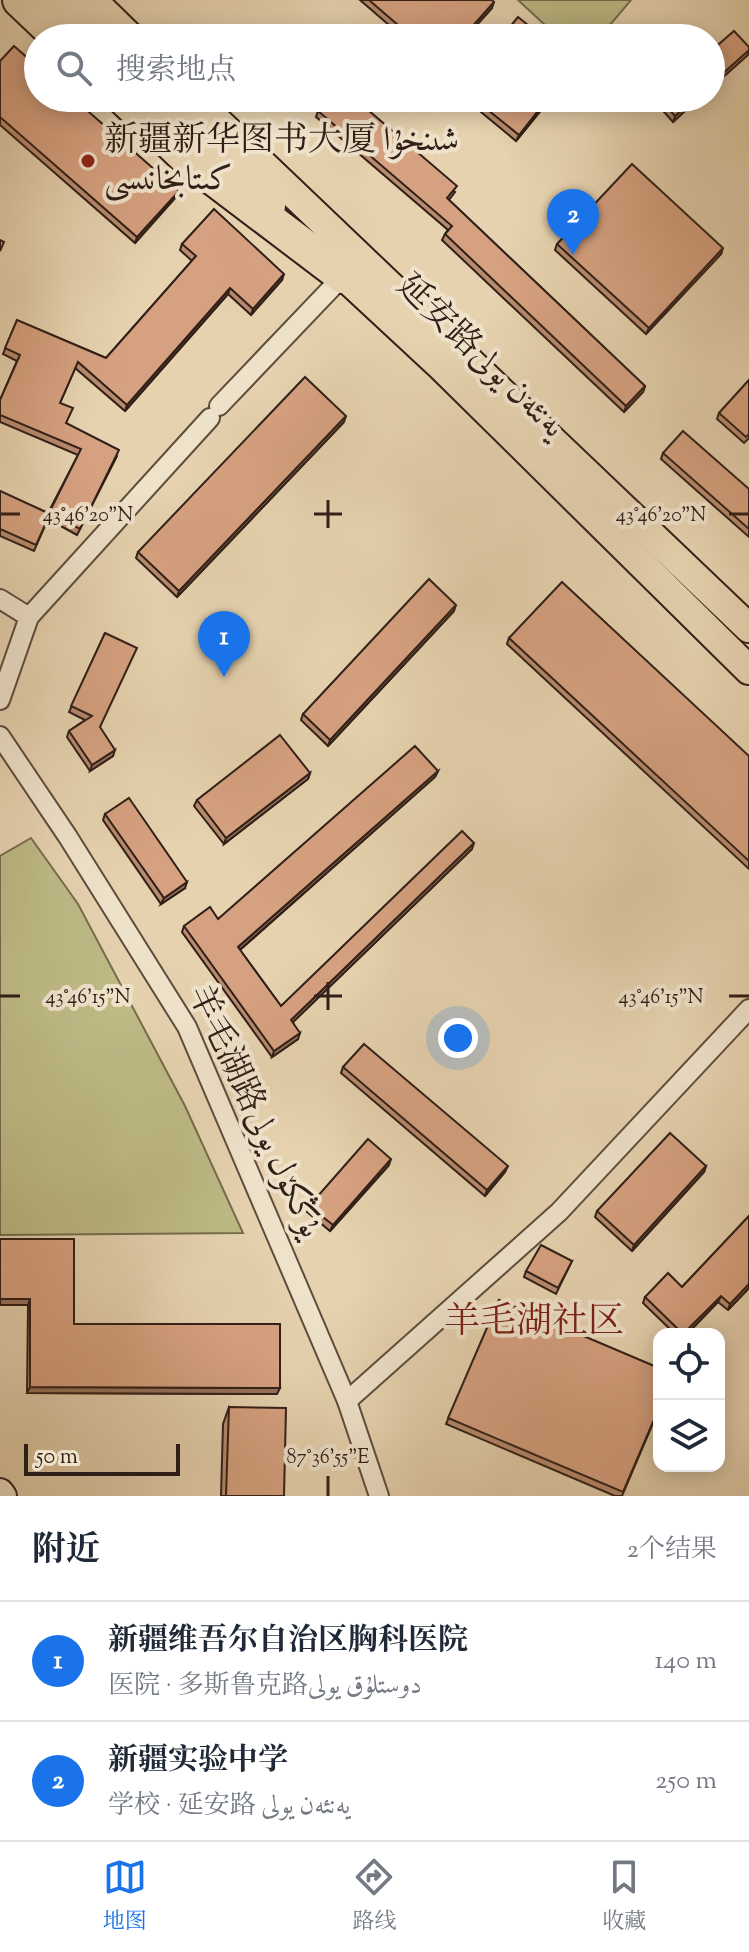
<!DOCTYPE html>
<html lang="zh">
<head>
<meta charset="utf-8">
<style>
  :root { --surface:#fff; --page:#f2f2f3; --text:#1f2937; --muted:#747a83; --line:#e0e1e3; --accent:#1a73e8 }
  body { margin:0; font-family:"Sorts Mill Goudy",Amiri,"Noto Serif SC",serif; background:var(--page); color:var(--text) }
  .controls { position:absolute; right:24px; bottom:24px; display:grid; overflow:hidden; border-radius:16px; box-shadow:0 4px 20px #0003 }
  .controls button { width:72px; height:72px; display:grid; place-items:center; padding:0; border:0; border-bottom:2px solid var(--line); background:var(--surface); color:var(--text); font:40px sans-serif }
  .scale { position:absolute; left:24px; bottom:20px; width:156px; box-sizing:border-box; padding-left:8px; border:4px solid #301f17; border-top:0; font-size:22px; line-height:28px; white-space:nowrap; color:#301f17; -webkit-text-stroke:6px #efe2cb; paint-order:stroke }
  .you { position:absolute; left:458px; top:1038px; width:28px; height:28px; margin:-20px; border:6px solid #fff; border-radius:50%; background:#1a73e8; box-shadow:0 0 0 12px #1a73e833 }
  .badge { display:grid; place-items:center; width:52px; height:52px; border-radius:50%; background:var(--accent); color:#fff; font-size:26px; font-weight:700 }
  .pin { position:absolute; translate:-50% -66px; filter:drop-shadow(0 2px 4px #0008) }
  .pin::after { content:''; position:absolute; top:42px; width:28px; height:24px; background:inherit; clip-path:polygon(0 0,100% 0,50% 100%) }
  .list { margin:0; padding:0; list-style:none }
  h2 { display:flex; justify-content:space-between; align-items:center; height:104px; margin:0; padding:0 32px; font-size:34px }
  h2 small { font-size:26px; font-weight:400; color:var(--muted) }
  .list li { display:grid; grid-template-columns:52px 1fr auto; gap:24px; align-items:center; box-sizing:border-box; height:120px; padding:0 32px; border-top:2px solid var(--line) }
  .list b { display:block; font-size:30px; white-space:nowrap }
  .list p { margin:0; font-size:26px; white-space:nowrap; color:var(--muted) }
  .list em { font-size:26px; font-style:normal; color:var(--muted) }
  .icon { flex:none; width:44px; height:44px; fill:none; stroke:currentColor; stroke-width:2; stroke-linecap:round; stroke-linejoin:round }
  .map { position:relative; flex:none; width:749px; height:1496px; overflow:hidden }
  .search { position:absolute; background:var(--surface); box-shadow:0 4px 20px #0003; left:24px; right:24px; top:24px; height:88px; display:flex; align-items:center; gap:20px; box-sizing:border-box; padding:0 28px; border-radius:44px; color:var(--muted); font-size:30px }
  .sheet { height:344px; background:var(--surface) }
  nav { display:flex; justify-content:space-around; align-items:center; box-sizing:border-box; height:112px; border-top:2px solid var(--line); background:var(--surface); font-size:22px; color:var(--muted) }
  nav a { display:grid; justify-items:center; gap:4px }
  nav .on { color:var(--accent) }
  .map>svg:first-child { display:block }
  .green { fill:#bdba86; stroke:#766c4e; stroke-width:2 }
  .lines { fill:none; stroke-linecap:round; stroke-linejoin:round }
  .street-casing { stroke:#5e4c3d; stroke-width:22 }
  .secondary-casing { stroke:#301f17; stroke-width:30 }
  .primary-casing { stroke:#301f17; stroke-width:32 }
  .highway-casing { stroke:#301f17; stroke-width:38 }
  .street { stroke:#efe2cb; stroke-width:18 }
  .secondary { stroke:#efe2cb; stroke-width:26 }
  .primary { stroke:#e6d2af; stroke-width:28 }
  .highway { stroke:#e6d2af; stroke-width:34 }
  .wall { fill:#b88a6e; stroke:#301f17; stroke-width:2 }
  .shaded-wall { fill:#96715a; stroke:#301f17; stroke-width:2 }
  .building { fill:#d6a180; stroke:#301f17; stroke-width:2 }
  .ticks { fill:none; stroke:#301f17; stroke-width:3 }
  .poi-dot { fill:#8f2418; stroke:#efe2cb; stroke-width:3 }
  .labels { text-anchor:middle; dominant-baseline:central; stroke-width:8; stroke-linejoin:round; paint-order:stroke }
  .poi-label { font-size:34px; fill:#301f17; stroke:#efe2cb; text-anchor:start }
  .street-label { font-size:34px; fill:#301f17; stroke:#efe2cb }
  .neighbourhood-label { font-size:36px; fill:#7a1f14; stroke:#efe2cb }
  .ticks-label { font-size:20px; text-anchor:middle; fill:#301f17; stroke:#efe2cb; stroke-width:8; stroke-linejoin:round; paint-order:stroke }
</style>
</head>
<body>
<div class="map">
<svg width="749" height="1496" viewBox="0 0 749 1496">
  <rect width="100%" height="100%" fill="#e6d2af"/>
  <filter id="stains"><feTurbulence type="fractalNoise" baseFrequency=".0025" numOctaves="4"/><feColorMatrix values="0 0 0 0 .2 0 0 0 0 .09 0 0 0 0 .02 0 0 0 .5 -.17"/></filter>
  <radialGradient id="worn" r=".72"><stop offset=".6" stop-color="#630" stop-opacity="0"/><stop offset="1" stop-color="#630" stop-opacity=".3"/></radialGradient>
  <g class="green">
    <path d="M518,0H631L599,38H559Z"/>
    <path d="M31,838L78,904L185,1106L243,1233L0,1235V856Z"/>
  </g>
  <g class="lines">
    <defs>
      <g id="street">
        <path d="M219,406L343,276"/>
        <path d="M0,599L29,617"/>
        <path d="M0,700L29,617L210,418"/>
        <path d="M0,736L68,837L187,1027L347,1401L379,1496"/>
        <path d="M347,1401L559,1212L749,1009"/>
      </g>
      <path id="secondary" d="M0,1492L3,1496"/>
      <g id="primary">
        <path d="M59,0L98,38"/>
        <path d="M92,0L131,38"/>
        <path d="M160,98L271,206"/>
        <path d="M193,98L749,628"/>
        <path d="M330,263L442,367L749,670"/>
      </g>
      <g id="highway">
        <path d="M20,0L60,38"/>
        <path d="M124,98L186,157L343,276"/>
      </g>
    </defs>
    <use href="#street" class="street-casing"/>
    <use href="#secondary" class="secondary-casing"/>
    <use href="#primary" class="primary-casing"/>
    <use href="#highway" class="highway-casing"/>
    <use href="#street" class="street"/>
    <use href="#secondary" class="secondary"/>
    <use href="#primary" class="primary"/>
    <use href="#highway" class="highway"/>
  </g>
  <g class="wall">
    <path d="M360,0H492V8L465,38H404Z"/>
    <path d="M0,61L179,191L176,197L135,243L0,125Z"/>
    <path d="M464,98H551L516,141Z"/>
    <path d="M659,98H699L673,122L657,104Z"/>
    <path d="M318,111L455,192L449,200L645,386L643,392L624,412L442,240L445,234L448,230L316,117Z"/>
    <path d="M182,244L282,280L251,315L228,294L125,411L75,368L60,403L66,424L117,456L77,535L48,519L34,551L0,536V491L48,513L78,455L0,422V400L17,361L3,354L17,320L106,358L192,261L180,250Z"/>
    <path d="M557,244L721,254L646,334L555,250Z"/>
    <path d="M749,380V438L744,443L717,419L719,413Z"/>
    <path d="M344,422L177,597L136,558L138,552Z"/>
    <path d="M663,453L749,489V537L661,459Z"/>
    <path d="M454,611L328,746L301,720L303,714Z"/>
    <path d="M105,633L100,728L113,756L90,771L67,737L69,731L85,720L69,712Z"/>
    <path d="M509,638L749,756V869L507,644Z"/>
    <path d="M438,771L435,777L240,950L281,1006L472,849L293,1022L298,1039L272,1057L182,932L184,926L218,919Z"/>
    <path d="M310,773L308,779L224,844L194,806L197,800Z"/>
    <path d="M105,814L185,888L161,904L103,820Z"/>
    <path d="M343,1067L505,1172L485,1196L341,1073Z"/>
    <path d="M389,1165L330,1231L307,1212L309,1206Z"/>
    <path d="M706,1166L704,1172L632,1251L595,1217L597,1211Z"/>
    <path d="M749,1216V1288L728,1310L718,1302L687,1334H675L643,1303L645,1297L682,1287Z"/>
    <path d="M0,1239L74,1324L277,1394L27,1393L28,1305Z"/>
    <path d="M572,1261L556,1294L524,1277L526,1271Z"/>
    <path d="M499,1300L659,1409L622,1496H615L446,1424Z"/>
    <path d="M229,1407L284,1496H221L223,1424Z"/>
  </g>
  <g class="shaded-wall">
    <path d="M494,2L492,8L465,38H462Z"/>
    <path d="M749,50L748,55L711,88V84Z"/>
    <path d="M548,98H551L516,141L519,135Z"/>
    <path d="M695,98H699L673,122L675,116Z"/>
    <path d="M179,191L176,197L135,243L137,237Z"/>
    <path d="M723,248L721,254L646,334L649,328Z"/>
    <path d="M284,274L282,280L251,315L253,309Z"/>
    <path d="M230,288L228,294L125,411L127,405Z"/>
    <path d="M645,386L643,392L624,412L626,406Z"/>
    <path d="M346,416L344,422L177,597L179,591Z"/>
    <path d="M456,605L454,611L328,746L330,740Z"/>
    <path d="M115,750L113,756L90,771L92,765Z"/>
    <path d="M438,771L435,777L236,953L238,947Z"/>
    <path d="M310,773L308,779L224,844L226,838Z"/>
    <path d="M474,843L472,849L289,1026L291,1020Z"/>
    <path d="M187,882L185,888L161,904L164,898Z"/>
    <path d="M300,1033L298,1039L272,1057L274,1051Z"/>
    <path d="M391,1159L389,1165L330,1231L333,1225Z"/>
    <path d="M508,1166L505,1172L485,1196L487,1190Z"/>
    <path d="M706,1166L704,1172L632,1251L634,1245Z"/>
    <path d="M749,1284V1288L728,1310L730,1304Z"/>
    <path d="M721,1296L718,1302L687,1334H683Z"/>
    <path d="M0,1299H30L28,1305H0Z"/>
    <path d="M30,1387L280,1388L277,1394L27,1393Z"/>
  </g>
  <g class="building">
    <path d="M369,0H492L494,2L462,38H413Z"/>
    <path d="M518,17L544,38H501Z"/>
    <path d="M734,31L749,47V50L711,84V51Z"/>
    <path d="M14,46L38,67V98H73L179,191L137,237L0,117V61Z"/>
    <path d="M330,98H354L457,186L447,198L645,386L626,406L445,234L452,226L318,111Z"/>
    <path d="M473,98H548L519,135Z"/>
    <path d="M659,98H695L675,116Z"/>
    <path d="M632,164L723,248L649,328L557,244Z"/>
    <path d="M214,209L284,274L253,309L230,288L127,405L78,362L60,403L73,408L66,423L119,450L80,529L49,513L81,449L0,415V400L20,355L5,348L17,320L106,358L196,256L182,244Z"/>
    <path d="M0,240L4,242L0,251Z"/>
    <path d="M305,377L346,416L179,591L138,552Z"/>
    <path d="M749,380V434L746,437L719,413Z"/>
    <path d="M683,431L749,489V529L663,453Z"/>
    <path d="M0,491L50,514L36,545L0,529Z"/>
    <path d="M429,579L456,605L330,740L303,714Z"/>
    <path d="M562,582L749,756V861L509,638Z"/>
    <path d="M105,633L137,648L100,727L115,750L92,765L69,731L92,716L71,706Z"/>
    <path d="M280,735L310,773L226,838L197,800Z"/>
    <path d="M415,746L438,771L238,947L281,1006L462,831L474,843L291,1020L300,1033L274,1051L184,926L210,907L218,919Z"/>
    <path d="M129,798L187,882L164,898L105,814Z"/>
    <path d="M364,1044L508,1166L487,1190L343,1067Z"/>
    <path d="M670,1133L706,1166L634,1245L597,1211Z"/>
    <path d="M368,1139L391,1159L333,1225L309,1206Z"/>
    <path d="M749,1216V1284L730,1304L721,1296L683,1334L645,1297L668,1273L682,1287Z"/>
    <path d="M0,1239H74V1324H280V1388L30,1387V1299H0Z"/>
    <path d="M541,1245L572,1261L558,1288L526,1271Z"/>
    <path d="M499,1300L659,1368V1408L623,1492L448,1418Z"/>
    <path d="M229,1407L286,1408L284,1496H226Z"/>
  </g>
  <path class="ticks" d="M328,500V528M0,514H20M314,514H342M729,514H749M328,982V1010M0,996H20M314,996H342M729,996H749M328,1476V1496"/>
  <circle class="poi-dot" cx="88" cy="161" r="8"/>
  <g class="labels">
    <g class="poi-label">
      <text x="104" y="141">新疆新华图书大厦 شىنخۇا<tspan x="104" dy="39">كىتابخانىسى</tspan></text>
    </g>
    <g class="street-label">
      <text transform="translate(480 357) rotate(44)">延安路يەنئەن يولى</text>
      <text transform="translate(254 1112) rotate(65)">羊毛湖路يۇڭكۆل يولى</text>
    </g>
    <g class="neighbourhood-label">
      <text x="534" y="1323">羊毛湖社区</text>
    </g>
  </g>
  <g class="ticks-label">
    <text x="88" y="521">43°46'20"N</text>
    <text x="661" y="521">43°46'20"N</text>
    <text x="88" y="1003">43°46'15"N</text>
    <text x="661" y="1003">43°46'15"N</text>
    <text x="328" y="1463">87°36'55"E</text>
  </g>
  <rect width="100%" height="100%" filter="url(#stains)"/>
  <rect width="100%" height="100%" fill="url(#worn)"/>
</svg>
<div class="controls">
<button><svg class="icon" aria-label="locate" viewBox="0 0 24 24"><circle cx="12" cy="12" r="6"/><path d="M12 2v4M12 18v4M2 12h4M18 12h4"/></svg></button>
<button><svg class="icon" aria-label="layers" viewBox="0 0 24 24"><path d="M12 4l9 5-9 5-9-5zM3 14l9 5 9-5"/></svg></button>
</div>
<div class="scale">50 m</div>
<div class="you"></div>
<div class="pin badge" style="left:224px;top:677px">1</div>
<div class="pin badge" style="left:573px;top:255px">2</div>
<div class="search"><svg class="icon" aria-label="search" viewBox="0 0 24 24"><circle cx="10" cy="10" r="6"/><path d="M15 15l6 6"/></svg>搜索地点</div>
</div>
<section class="sheet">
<h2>附近<small>2个结果</small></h2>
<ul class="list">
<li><span class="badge">1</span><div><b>新疆维吾尔自治区胸科医院</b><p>医院 · 多斯鲁克路دوستلۇق يولى</p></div><em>140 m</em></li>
<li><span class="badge">2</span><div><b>新疆实验中学</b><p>学校 · 延安路 يەنئەن يولى</p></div><em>250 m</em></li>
</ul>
</section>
<nav>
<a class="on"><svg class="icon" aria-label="map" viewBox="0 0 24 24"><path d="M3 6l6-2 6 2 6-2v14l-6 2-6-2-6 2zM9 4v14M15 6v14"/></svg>地图</a>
<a><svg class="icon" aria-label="directions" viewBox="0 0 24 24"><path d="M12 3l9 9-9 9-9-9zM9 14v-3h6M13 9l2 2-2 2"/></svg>路线</a>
<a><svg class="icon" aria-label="saved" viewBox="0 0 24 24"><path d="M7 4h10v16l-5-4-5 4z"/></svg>收藏</a>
</nav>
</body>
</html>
